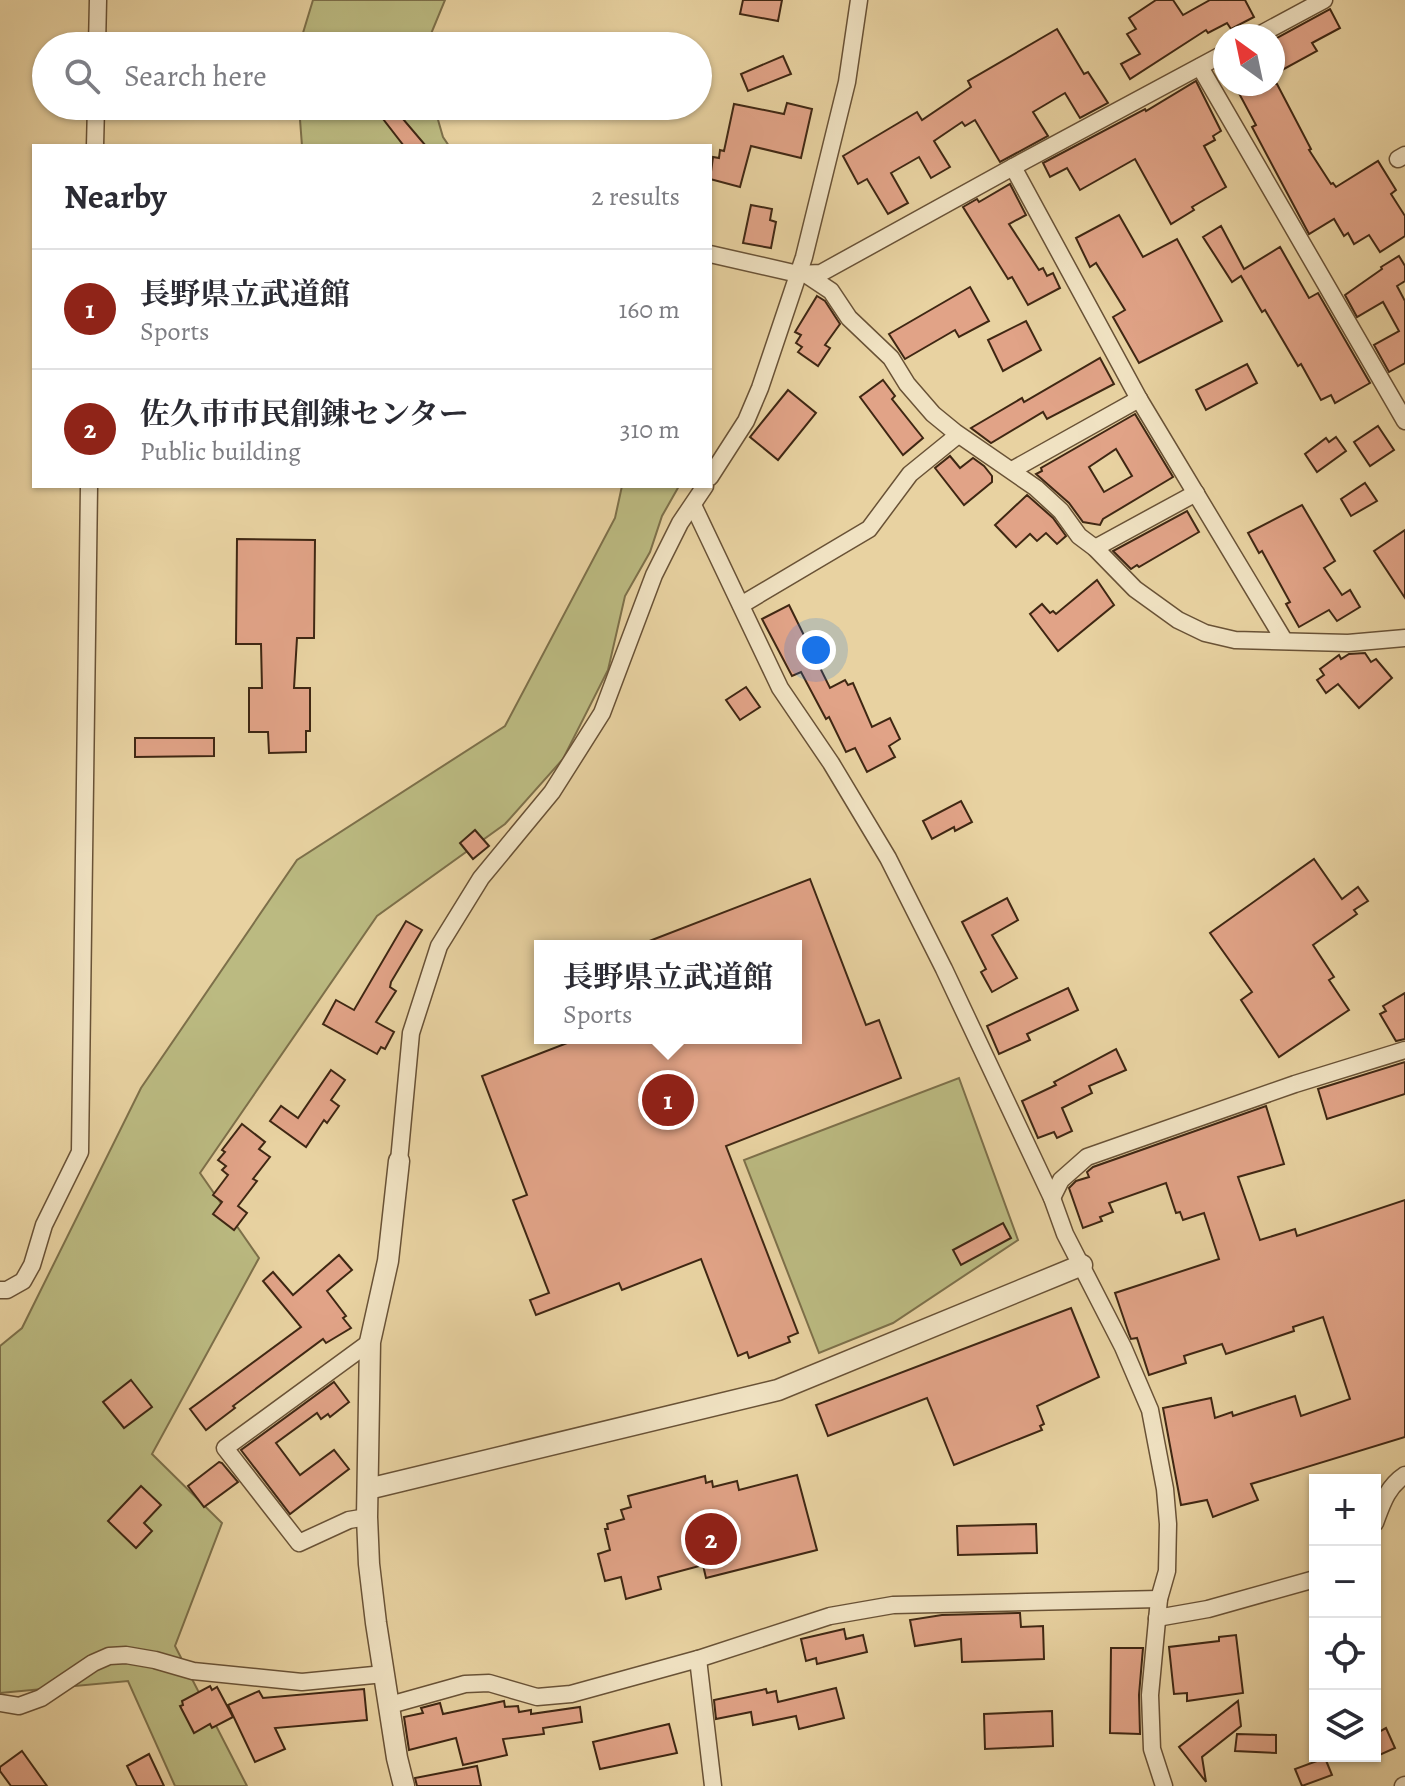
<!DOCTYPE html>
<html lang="en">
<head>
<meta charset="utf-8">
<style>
  :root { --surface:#fff; --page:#f7f7f7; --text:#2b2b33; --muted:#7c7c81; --line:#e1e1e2; --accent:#8f2418 }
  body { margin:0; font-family:Alegreya,"Noto Serif JP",serif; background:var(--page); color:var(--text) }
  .controls { position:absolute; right:24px; bottom:24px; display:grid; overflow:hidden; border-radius:0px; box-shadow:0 2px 6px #0004 }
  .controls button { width:72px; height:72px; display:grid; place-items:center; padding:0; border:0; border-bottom:2px solid var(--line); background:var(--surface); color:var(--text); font:40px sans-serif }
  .compass { position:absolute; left:1213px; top:24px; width:72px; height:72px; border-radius:50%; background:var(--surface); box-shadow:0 2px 6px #0004; rotate:327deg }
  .you { position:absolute; left:816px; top:650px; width:28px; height:28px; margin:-20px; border:6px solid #fff; border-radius:50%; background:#1a73e8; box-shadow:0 0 0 12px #1a73e833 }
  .badge { display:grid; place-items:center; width:52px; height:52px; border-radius:50%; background:var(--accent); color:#fff; font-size:26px; font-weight:700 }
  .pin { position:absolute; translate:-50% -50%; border:4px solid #fff; box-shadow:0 2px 8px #0006 }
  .popup { position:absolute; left:534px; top:940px; width:268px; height:104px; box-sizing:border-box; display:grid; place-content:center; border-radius:0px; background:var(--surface); filter:drop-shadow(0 2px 6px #0005); font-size:26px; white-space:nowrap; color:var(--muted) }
  .popup b { font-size:30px; color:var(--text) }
  .popup::after { content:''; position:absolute; left:50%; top:100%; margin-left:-16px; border:16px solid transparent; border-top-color:var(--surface) }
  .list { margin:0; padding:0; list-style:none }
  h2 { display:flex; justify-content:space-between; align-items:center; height:104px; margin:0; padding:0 32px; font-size:34px }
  h2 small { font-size:26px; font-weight:400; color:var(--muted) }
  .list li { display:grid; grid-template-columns:52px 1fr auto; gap:24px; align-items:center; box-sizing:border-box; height:120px; padding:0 32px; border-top:2px solid var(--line) }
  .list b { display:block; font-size:30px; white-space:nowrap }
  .list p { margin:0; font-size:26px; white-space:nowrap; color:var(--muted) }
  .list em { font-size:26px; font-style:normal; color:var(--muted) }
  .icon { flex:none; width:44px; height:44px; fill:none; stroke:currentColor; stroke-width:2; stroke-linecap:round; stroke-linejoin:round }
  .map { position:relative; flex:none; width:1405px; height:1786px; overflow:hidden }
  .search { position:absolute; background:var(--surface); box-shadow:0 2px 6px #0004; left:32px; top:32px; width:680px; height:88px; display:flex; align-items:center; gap:20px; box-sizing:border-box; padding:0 28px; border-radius:44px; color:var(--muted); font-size:30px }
  .panel { position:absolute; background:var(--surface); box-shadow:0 2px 6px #0004; left:32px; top:144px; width:680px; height:344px; border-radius:0px }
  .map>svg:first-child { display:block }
  .green { fill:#bbba81; stroke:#7d704a; stroke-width:2 }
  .building { fill:#e1a387; stroke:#3f2713; stroke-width:2; fill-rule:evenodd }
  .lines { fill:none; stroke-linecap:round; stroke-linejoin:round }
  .minor-casing { stroke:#695236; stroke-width:19 }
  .tertiary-casing { stroke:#695236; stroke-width:23 }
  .minor { stroke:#f0e2c2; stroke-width:16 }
  .tertiary { stroke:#f0e2c2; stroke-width:20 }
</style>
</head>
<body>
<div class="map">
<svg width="1405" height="1786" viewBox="0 0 1405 1786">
  <rect width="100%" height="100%" fill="#e8d2a1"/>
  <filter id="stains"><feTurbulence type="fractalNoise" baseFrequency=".0025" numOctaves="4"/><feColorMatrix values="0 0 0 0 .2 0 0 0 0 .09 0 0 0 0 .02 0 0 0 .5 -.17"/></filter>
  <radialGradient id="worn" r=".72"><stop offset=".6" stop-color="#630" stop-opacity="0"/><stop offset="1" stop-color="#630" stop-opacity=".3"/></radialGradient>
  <g class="green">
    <path d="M313,0H445L426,46H299Z"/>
    <path d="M299,106H434L443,137L449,146H302Z"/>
    <path d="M622,486H679L662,516L650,552L625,596L608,670L563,759L505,824L377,916L200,1173L259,1258L152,1454L222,1523L175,1646L247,1786H175L128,1681L0,1693V1346L22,1328L141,1088L297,860L505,726L615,518Z"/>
    <path d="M959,1078L1018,1240L893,1323L819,1353L744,1160Z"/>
  </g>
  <g class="building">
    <path d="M743,0H782L778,21L740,14Z"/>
    <path d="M1156,0H1173L1183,15L1210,0H1245L1254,17L1231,29L1227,23L1208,33L1206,30L1130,79L1121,64L1140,54L1127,34L1136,29L1129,18Z"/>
    <path d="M1330,9L1340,28L1312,43L1317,51L1273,75V40Z"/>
    <path d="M1057,29L1084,74L1088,72L1108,103L1080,118L1065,93L1033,112L1048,136L1000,162L975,120L965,126L962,122L934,141L950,167L931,178L919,157L891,173L908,203L888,214L867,179L858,184L843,156L917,112L922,120L971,87L968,81Z"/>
    <path d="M783,56L791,74L748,91L741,74Z"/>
    <path d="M1196,81L1221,131L1213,136L1215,140L1204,146L1226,187L1192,207L1194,210L1171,224L1135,159L1080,190L1067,168L1050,177L1043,163L1145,109L1146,111Z"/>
    <path d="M1234,84H1277L1311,149L1309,150L1331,184L1333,183L1336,187L1378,161L1396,190L1391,194L1405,216V236L1380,252L1369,235L1354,244L1348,233L1344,236L1334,219L1309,234L1252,127L1256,125Z"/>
    <path d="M787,103L812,109L801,158L751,146L740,187L710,179L713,157L719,158L720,150L724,151L734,104L784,114Z"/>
    <path d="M373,106H392L426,146H404Z"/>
    <path d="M1010,184L1026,215L1009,224L1039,270L1043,268L1047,276L1053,273L1060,288L1028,305L1012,277L1008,279L963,207L977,199L979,202Z"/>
    <path d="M751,205L772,209L770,220L776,222L771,248L743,243Z"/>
    <path d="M1119,215L1143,257L1177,239L1222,321L1139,363L1113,317L1125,310L1096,263L1090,267L1076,238Z"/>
    <path d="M1221,226L1244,269L1280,247L1309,298L1318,293L1370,383L1335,403L1331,395L1321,400L1301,364L1298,366L1265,310L1262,312L1241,276L1232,282L1203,237Z"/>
    <path d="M1399,256L1405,266V281L1397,286L1405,301V363L1389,372L1374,345L1399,331L1383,302L1357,317L1345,295L1382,269L1381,267Z"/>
    <path d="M970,287L989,321L959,337L955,330L905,359L889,334Z"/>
    <path d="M817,296L825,301L840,324L825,345L830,348L818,366L798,352L802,347L796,343L801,335L795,332Z"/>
    <path d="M1026,321L1041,350L1003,371L988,340Z"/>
    <path d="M1100,358L1114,384L1047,419L1043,412L991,443L971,428L1022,398L1024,402Z"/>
    <path d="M1247,364L1257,383L1206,410L1196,390Z"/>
    <path d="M883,380L895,396L892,399L923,438L903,455L860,397Z"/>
    <path d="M788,390L816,413L778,460L750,437Z"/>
    <path d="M1135,414L1173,477L1103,519L1100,525L1083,522L1069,503L1036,474L1042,471L1041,468ZM1116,449L1132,476L1104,492L1089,467Z"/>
    <path d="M1378,426L1394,450L1370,466L1354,442Z"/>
    <path d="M1336,437L1346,451L1317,472L1305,454L1326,438L1329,442Z"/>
    <path d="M950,456L960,468L973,458L984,466L992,476V482L964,505L935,468Z"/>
    <path d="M1365,483L1377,501L1351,516L1341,499Z"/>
    <path d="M1027,495L1053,518L1066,536L1057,544L1046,533L1037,541L1030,534L1016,547L995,525Z"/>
    <path d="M1302,505L1335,561L1324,568L1342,595L1350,590L1360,607L1337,621L1329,610L1299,627L1286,604L1290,602L1262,551L1259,553L1248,533Z"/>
    <path d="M1187,511L1199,532L1139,567L1137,565L1131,569L1113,551Z"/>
    <path d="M1405,530V598L1374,551Z"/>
    <path d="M237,539L315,540L314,638H297L294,688H310V731H306V752L269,753L268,732H249V688H262L261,644H236Z"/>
    <path d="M1097,580L1114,605L1058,651L1030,614L1042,604L1050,613L1053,611L1056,614Z"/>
    <path d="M789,605L830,688L845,680L848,685L853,683L872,727L890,718L900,739L889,746L895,757L867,772L855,748L846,752L829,717L826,719L801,672L792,676L762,619Z"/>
    <path d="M1365,653L1371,662L1376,659L1392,678L1359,708L1338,684L1326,693L1317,680L1324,675L1320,669L1339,655L1341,659L1349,654Z"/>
    <path d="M746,687L760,707L740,720L726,700Z"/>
    <path d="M135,738H214V756L135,757Z"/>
    <path d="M961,801L972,822L955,831L954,827L932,839L923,821Z"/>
    <path d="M475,830L489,846L473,859L460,843Z"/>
    <path d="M1314,859L1342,899L1358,887L1368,901L1354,910L1357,914L1313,945L1334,977L1329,980L1349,1010L1279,1057L1241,1000L1252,992L1210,933Z"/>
    <path d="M810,879L866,1025L879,1020L901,1078L726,1146L798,1333L788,1337L790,1342L749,1358L747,1352L738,1356L701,1259L622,1290L619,1283L536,1315L530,1300L549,1293L513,1200L527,1195L482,1076L580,1038H796V946L639,945Z"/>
    <path d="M1007,898L1018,920L992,935L1017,978L992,992L981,972L986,969L962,922Z"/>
    <path d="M406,921L422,930L391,982L390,987L396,991L376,1022L394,1032L385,1049L381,1047L377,1054L323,1024L336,1000L354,1010Z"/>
    <path d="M1068,988L1078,1010L1027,1034L1030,1040L999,1054L987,1026Z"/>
    <path d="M1405,993V1039L1396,1041L1380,1014L1386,1011L1383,1006Z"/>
    <path d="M1116,1049L1126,1070L1089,1086L1092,1093L1062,1108L1072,1131L1057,1138L1054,1132L1038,1138L1022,1101L1056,1085L1054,1082Z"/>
    <path d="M1405,1062V1094L1327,1119L1318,1089Z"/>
    <path d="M331,1070L345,1080L331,1100L339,1106L327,1123L324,1120L306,1147L270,1121L281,1106L298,1118Z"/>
    <path d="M1266,1106L1284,1164L1238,1177L1260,1240L1295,1229L1297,1236L1405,1200V1437L1251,1484L1258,1500L1213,1517L1207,1500L1181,1505L1163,1408L1211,1398L1215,1418L1232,1412L1233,1416L1295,1396L1301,1416L1350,1399L1323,1317L1293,1327L1294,1331L1226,1354L1222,1344L1184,1356L1186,1363L1149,1375L1137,1338L1131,1339L1129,1334L1115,1293L1219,1259L1204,1213L1183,1220L1180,1212L1176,1213L1166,1183L1109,1203L1113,1212L1100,1217L1102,1221L1083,1228L1069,1188L1076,1181L1089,1177L1087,1172L1093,1167Z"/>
    <path d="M242,1124L265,1142L259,1149L270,1157L253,1179L257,1181L238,1206L247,1213L234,1230L213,1214L222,1202L213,1195L228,1175L222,1170L226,1166L218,1160L225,1152L222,1150Z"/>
    <path d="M1003,1223L1011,1238L961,1265L953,1250Z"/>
    <path d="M339,1255L352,1270L327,1291L346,1316L343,1318L351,1328L326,1343L323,1339L233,1406L235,1408L206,1430L190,1409L301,1327L263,1281L273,1272L293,1295Z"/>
    <path d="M1071,1308L1099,1377L1037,1406L1044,1424L1040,1426L1042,1430L954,1465L927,1398L828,1436L816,1405Z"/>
    <path d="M131,1380L152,1407L124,1428L103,1402Z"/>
    <path d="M334,1382L349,1402L330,1417L328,1414L321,1419L317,1413L276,1443L300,1475L334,1450L349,1469L290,1514L241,1450Z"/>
    <path d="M219,1462L222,1463L238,1482L204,1507L188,1486Z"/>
    <path d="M797,1475L817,1550L706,1578L703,1565L658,1577L661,1589L626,1599L621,1577L605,1581L598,1554L610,1550L605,1529H608L607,1524L624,1519L621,1510L631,1507L628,1496L705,1476L706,1483L712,1481L713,1487L737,1481L739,1490Z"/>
    <path d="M141,1486L161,1505L144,1523L152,1531L136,1548L108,1521Z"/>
    <path d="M1036,1524L1037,1553L958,1555L957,1526Z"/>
    <path d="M1020,1613L1021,1627L1043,1626L1044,1659L962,1662L961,1639L915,1646L910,1620L942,1615Z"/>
    <path d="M844,1629L846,1639L863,1635L867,1652L817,1664L816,1658L806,1661L801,1639Z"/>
    <path d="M1236,1635L1243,1693L1187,1701V1693L1174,1694L1169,1647L1219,1641V1637Z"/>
    <path d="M1111,1648H1143L1139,1695L1140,1734L1110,1733Z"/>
    <path d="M210,1686L212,1690L217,1687L233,1717L212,1728L210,1724L194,1733L180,1706L183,1705L182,1701Z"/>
    <path d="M836,1688L844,1718L799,1729L796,1716L753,1725L751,1712L716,1719L714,1700L766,1689L767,1693L776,1691L778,1702Z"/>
    <path d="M364,1689L367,1720L275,1728L285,1749L255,1762L228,1705L259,1691L263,1698Z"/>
    <path d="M504,1701L505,1707L518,1706L519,1712L531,1710V1714L580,1707L582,1722L543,1728L544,1734L503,1739L507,1755L463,1765L456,1738L409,1750L404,1717L423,1713L421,1708L440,1703L443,1714Z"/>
    <path d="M1238,1701L1241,1726L1202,1757L1206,1782L1179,1747Z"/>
    <path d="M1052,1711L1053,1746L985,1749L984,1714Z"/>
    <path d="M669,1724L677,1753L600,1769L593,1742Z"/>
    <path d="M1386,1728L1395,1748L1375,1757V1734Z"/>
    <path d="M1237,1734L1276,1735V1753L1235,1751Z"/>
    <path d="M22,1751L47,1786H11L0,1771V1767Z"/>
    <path d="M149,1754L157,1771L164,1786H137L127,1766Z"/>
    <path d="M1325,1758L1332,1775L1302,1786L1295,1769Z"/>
    <path d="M477,1766L481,1786H417L415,1778Z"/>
  </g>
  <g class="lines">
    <defs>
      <g id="minor">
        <path d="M1257,36L1324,0"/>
        <path d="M97,46L98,0"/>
        <path d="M1225,53L1013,167L1139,399L1284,640"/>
        <path d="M1200,67L1405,421"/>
        <path d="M95,146L96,106"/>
        <path d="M1398,159L1405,155"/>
        <path d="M710,254L798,274L821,273L1013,167"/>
        <path d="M807,275L831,291L849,318L891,358L907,384L933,414L955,432L1036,488L1061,511L1079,536L1095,548L1135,589L1178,620L1205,633L1235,640L1348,643L1405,638"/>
        <path d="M1012,470L1139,399"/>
        <path d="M710,477L746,421L760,388L804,257L847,82L859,0"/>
        <path d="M693,505L780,688L831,763L888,858L944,969L1052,1198L1065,1234L1123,1347L1150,1410L1165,1489L1168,1524L1167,1571L1159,1599L1150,1695L1152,1749L1164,1786"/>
        <path d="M1095,548L1196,493"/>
        <path d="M741,605L869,529L910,474L958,435"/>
        <path d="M399,1161L411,1033L439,946L481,878L552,792L602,713L654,575L680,523L705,486"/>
        <path d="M1052,1198L1061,1180L1087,1157L1295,1084L1405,1050"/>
        <path d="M0,1290H7L23,1281L32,1265L44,1225L80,1152L89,486"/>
        <path d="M367,1517L349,1520L299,1543L225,1448L370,1342"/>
        <path d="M1375,1523C1382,1504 1387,1487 1405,1475"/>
        <path d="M1157,1618L1208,1609L1315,1579"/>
        <path d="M0,1703L19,1706L41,1698L93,1663L109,1656L126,1655L155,1660L193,1671L302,1682L384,1674"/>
        <path d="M390,1705L465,1684L489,1683L537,1697L571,1694L698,1659"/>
        <path d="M713,1786L698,1659L830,1616L893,1605L1159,1599"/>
        <path d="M1403,1786L1405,1785"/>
      </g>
      <g id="tertiary">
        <path d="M399,1161L388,1261L370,1342L367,1517L369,1564L376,1623L397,1758L404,1786"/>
        <path d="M368,1489L778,1390L1082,1265"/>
      </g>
    </defs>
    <use href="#minor" class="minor-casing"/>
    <use href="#tertiary" class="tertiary-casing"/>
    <use href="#minor" class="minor"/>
    <use href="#tertiary" class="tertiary"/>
  </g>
  <rect width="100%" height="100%" filter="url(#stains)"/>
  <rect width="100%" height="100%" fill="url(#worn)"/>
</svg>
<div class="controls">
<button>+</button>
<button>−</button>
<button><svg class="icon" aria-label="locate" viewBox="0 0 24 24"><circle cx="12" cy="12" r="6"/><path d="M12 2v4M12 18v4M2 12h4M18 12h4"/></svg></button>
<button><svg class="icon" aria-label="layers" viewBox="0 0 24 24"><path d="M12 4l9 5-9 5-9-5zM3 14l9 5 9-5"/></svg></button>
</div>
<svg class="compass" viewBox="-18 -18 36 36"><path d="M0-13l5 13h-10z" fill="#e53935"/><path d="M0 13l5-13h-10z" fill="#7c7c81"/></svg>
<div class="you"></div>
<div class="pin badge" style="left:668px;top:1100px">1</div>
<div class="popup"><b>長野県立武道館</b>Sports</div>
<div class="pin badge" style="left:711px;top:1539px">2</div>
<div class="search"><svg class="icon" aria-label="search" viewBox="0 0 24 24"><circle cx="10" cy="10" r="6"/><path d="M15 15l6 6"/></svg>Search here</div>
<section class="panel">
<h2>Nearby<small>2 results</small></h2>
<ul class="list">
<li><span class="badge">1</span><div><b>長野県立武道館</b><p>Sports</p></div><em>160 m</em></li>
<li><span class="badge">2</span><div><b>佐久市市民創錬センター</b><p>Public building</p></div><em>310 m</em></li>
</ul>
</section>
</div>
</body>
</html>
